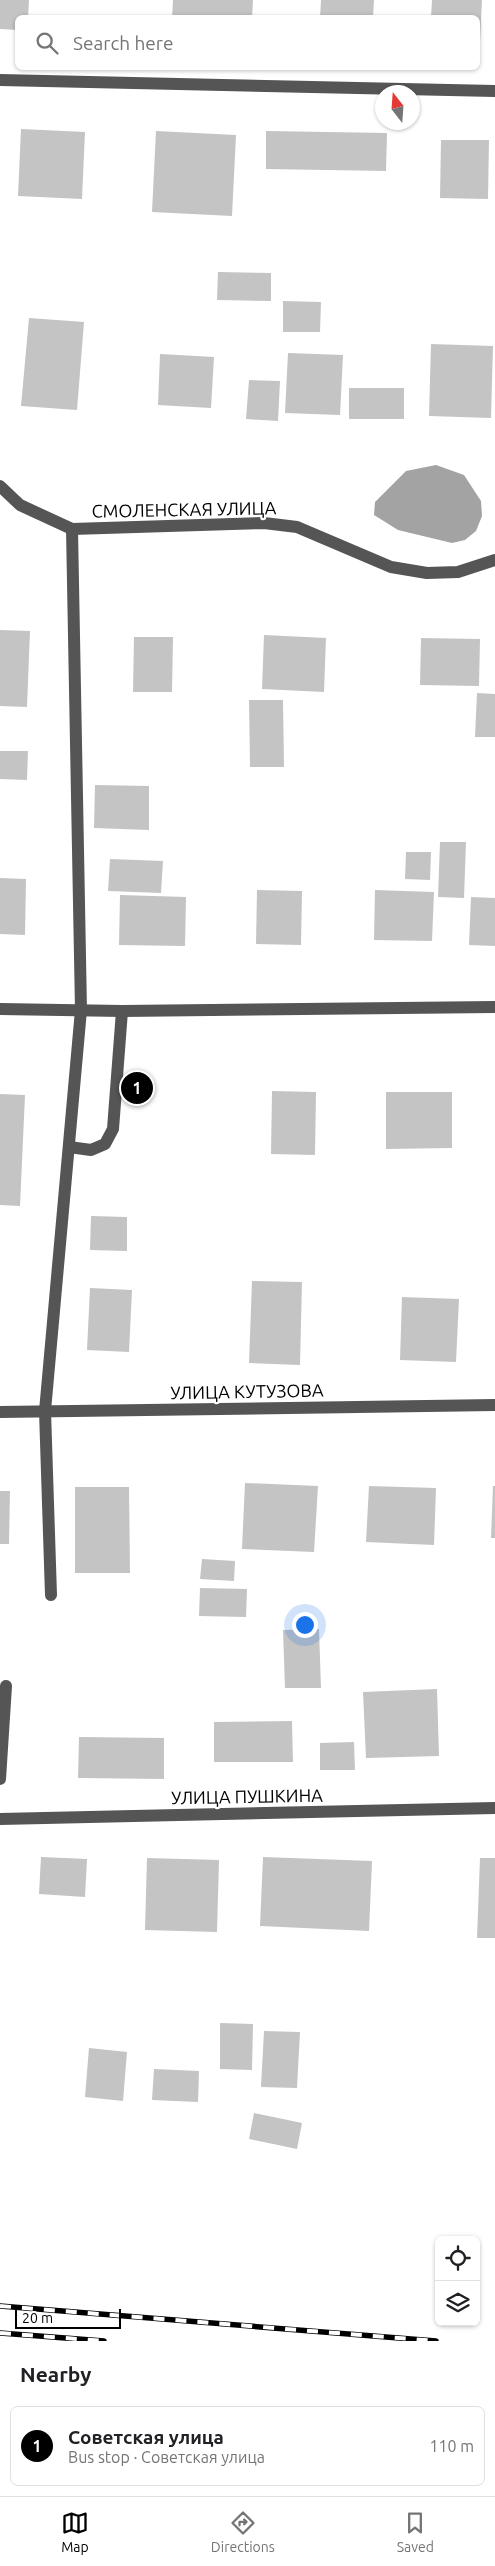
<!DOCTYPE html>
<html lang="en">
<head>
<meta charset="utf-8">
<style>
  :root { --surface:#fff; --page:#f6f6f6; --text:#202124; --muted:#757577; --line:#e0e0e0; --accent:#000 }
  body { margin:0; font-family:Ubuntu,sans-serif; background:var(--page); color:var(--text) }
  .controls { position:absolute; right:15px; bottom:15px; display:grid; overflow:hidden; border-radius:8px; box-shadow:0 1px 4px #0004 }
  .controls button { width:45px; height:45px; display:grid; place-items:center; padding:0; border:0; border-bottom:1px solid var(--line); background:var(--surface); color:var(--text); font:25px sans-serif }
  .compass { position:absolute; left:375px; top:85px; width:45px; height:45px; border-radius:50%; background:var(--surface); box-shadow:0 1px 4px #0004; rotate:343deg }
  .scale { position:absolute; left:15px; bottom:12px; width:106px; box-sizing:border-box; padding-left:5px; border:2px solid #000; border-top:0; font-size:14px; line-height:18px; white-space:nowrap; color:#000; -webkit-text-stroke:4px #fff; paint-order:stroke }
  .you { position:absolute; left:304px; top:1624px; width:18px; height:18px; margin:-12px; border:4px solid #fff; border-radius:50%; background:#1a73e8; box-shadow:0 0 0 8px #1a73e833 }
  .badge { display:grid; place-items:center; width:32px; height:32px; border-radius:50%; background:var(--accent); color:#fff; font-size:16px; font-weight:700 }
  .pin { position:absolute; translate:-50% -50%; border:2px solid #fff; box-shadow:0 1px 5px #0006 }
  .list { margin:0; padding:0; list-style:none }
  h2 { display:flex; justify-content:space-between; align-items:center; height:65px; margin:0; padding:0 20px; font-size:21px }
  h2 small { font-size:16px; font-weight:400; color:var(--muted) }
  .list li { display:grid; grid-template-columns:32px 1fr auto; gap:15px; align-items:center; box-sizing:border-box; height:80px; margin:0 10px 10px; padding:0 10px; border:1px solid var(--line); border-radius:8px }
  .list b { display:block; font-size:19px; white-space:nowrap }
  .list p { margin:0; font-size:16px; white-space:nowrap; color:var(--muted) }
  .list em { font-size:16px; font-style:normal; color:var(--muted) }
  .icon { flex:none; width:28px; height:28px; fill:none; stroke:currentColor; stroke-width:2; stroke-linecap:round; stroke-linejoin:round }
  .map { position:relative; flex:none; width:495px; height:2341px; overflow:hidden }
  .search { position:absolute; background:var(--surface); box-shadow:0 1px 4px #0004; left:15px; right:15px; top:15px; height:55px; display:flex; align-items:center; gap:12px; box-sizing:border-box; padding:0 18px; border-radius:8px; color:var(--muted); font-size:19px }
  .sheet { height:155px; background:var(--surface) }
  nav { display:flex; justify-content:space-around; align-items:center; box-sizing:border-box; height:70px; border-top:1px solid var(--line); background:var(--surface); font-size:14px; color:var(--muted) }
  nav a { display:grid; justify-items:center; gap:2px }
  nav .on { color:var(--accent) }
  .map>svg:first-child { display:block }
  .water { fill:#a3a3a3 }
  .building { fill:#c4c4c4 }
  .lines { fill:none; stroke-linecap:round; stroke-linejoin:round }
  .minor { stroke:#555; stroke-width:12 }
  .rail-casing { stroke:#000; stroke-width:5.5 }
  .rail { stroke:#fff; stroke-width:4; stroke-dasharray:11; stroke-linecap:butt }
  .labels { text-anchor:middle; dominant-baseline:central; stroke-width:4.5; stroke-linejoin:round; paint-order:stroke }
  .street-label { font-size:18px; fill:#000; stroke:#fff }
</style>
</head>
<body>
<div class="map">
<svg width="495" height="2341" viewBox="0 0 495 2341">
  <rect width="100%" height="100%" fill="#fff"/>
  <path class="water" d="M436,465L464,475L481,501L482,516L476,531L465,540L452,543L398,530L374,515L375,502L406,471Z"/>
  <g class="building">
    <path d="M0,0H29L28,18H18V30L0,29Z"/>
    <path d="M173,0H253L252,18H172Z"/>
    <path d="M321,0H374L373,18H320Z"/>
    <path d="M432,0H482L480,41H478V18H431Z"/>
    <path d="M21,129L85,132L82,199L18,196Z"/>
    <path d="M156,131L236,135L232,216L152,212Z"/>
    <path d="M266,131L387,133L386,171L266,169Z"/>
    <path d="M441,140H489L488,199L440,198Z"/>
    <path d="M218,272L271,273V301L217,300Z"/>
    <path d="M283,301L321,302L320,332H283Z"/>
    <path d="M29,318L84,322L77,410L21,406Z"/>
    <path d="M431,344L493,346L491,418L429,416Z"/>
    <path d="M288,353L343,355L340,415L285,413Z"/>
    <path d="M160,354L214,357L211,408L158,405Z"/>
    <path d="M249,380L280,381L278,421L246,419Z"/>
    <rect x="349" y="388" width="55" height="31"/>
    <path d="M0,630L30,631L27,707L0,706Z"/>
    <path d="M264,635L326,638L324,692L262,689Z"/>
    <path d="M134,637H173L172,692H133Z"/>
    <path d="M421,638L480,639L479,686L420,685Z"/>
    <path d="M477,693L495,694V737H475Z"/>
    <path d="M249,700H283L284,767H250Z"/>
    <path d="M0,751H28L27,780L0,779Z"/>
    <path d="M95,785L149,786V830L94,828Z"/>
    <path d="M440,842H466L464,898L438,897Z"/>
    <path d="M406,852H431L430,880L405,879Z"/>
    <path d="M110,859L163,861L161,893L108,891Z"/>
    <path d="M0,878L26,879L25,935L0,934Z"/>
    <path d="M257,890L302,891L301,945L256,944Z"/>
    <path d="M375,890L434,892L432,941L374,940Z"/>
    <path d="M120,895L186,897L185,946L119,945Z"/>
    <path d="M471,897L495,898V946L469,945Z"/>
    <path d="M272,1091L316,1092L315,1155L271,1154Z"/>
    <path d="M386,1092H452V1148L386,1149Z"/>
    <path d="M0,1094L25,1095L20,1206L0,1205Z"/>
    <path d="M91,1216L127,1217V1251L90,1250Z"/>
    <path d="M252,1281L302,1282L300,1365L249,1363Z"/>
    <path d="M90,1288L132,1290L129,1352L87,1350Z"/>
    <path d="M402,1297L459,1299L456,1362L400,1360Z"/>
    <path d="M245,1483L318,1486L314,1552L242,1549Z"/>
    <path d="M369,1486L436,1488L434,1545L366,1542Z"/>
    <path d="M493,1486H495V1538H491Z"/>
    <path d="M75,1487H129L130,1573H75Z"/>
    <path d="M0,1491H10L9,1544H0Z"/>
    <path d="M202,1559L235,1561L234,1581L200,1579Z"/>
    <path d="M200,1588L247,1589L246,1617L199,1616Z"/>
    <path d="M319,1629L321,1688H285L283,1630Z"/>
    <path d="M437,1689L439,1756L366,1758L363,1692Z"/>
    <path d="M292,1721L293,1762H214V1722Z"/>
    <path d="M79,1737L164,1738V1779L78,1778Z"/>
    <path d="M354,1742L355,1770H320V1743Z"/>
    <path d="M41,1857L87,1859L85,1897L39,1894Z"/>
    <path d="M263,1857L372,1861L369,1931L260,1926Z"/>
    <path d="M147,1858L219,1860L217,1932L145,1930Z"/>
    <path d="M480,1858H495V1938H477Z"/>
    <path d="M220,2023L253,2024L252,2070L220,2069Z"/>
    <path d="M264,2031L300,2032L297,2088L261,2087Z"/>
    <path d="M89,2048L127,2052L123,2101L85,2097Z"/>
    <path d="M154,2069L199,2071L198,2102L152,2100Z"/>
    <path d="M254,2113L302,2123L297,2149L249,2139Z"/>
  </g>
  <g class="lines">
    <g class="minor">
      <path d="M0,80L495,91"/>
      <path d="M0,486L20,505L72,529L264,523L297,527L391,567L427,573L458,572L495,560"/>
      <path d="M0,1009L122,1011L495,1007"/>
      <path d="M69,1147L91,1150L105,1144L113,1129L122,1011"/>
      <path d="M0,1412L495,1405"/>
      <path d="M51,1595L45,1411L81,1010L72,529"/>
      <path d="M0,1779L6,1686"/>
      <path d="M0,1819L495,1808"/>
    </g>
    <defs>
      <g id="rail">
        <path d="M0,2306L436,2341"/>
        <path d="M0,2333L104,2341"/>
      </g>
    </defs>
    <use href="#rail" class="rail-casing"/>
    <use href="#rail" class="rail"/>
  </g>
  <g class="labels">
    <g class="street-label">
      <text transform="translate(184 509) rotate(-1)">СМОЛЕНСКАЯ УЛИЦА</text>
      <text transform="translate(247 1391) rotate(-1)">УЛИЦА КУТУЗОВА</text>
      <text transform="translate(247 1796) rotate(-1)">УЛИЦА ПУШКИНА</text>
    </g>
  </g>
</svg>
<div class="controls">
<button><svg class="icon" aria-label="locate" viewBox="0 0 24 24"><circle cx="12" cy="12" r="6"/><path d="M12 2v4M12 18v4M2 12h4M18 12h4"/></svg></button>
<button><svg class="icon" aria-label="layers" viewBox="0 0 24 24"><path d="M12 4l9 5-9 5-9-5zM3 14l9 5 9-5"/></svg></button>
</div>
<svg class="compass" viewBox="-18 -18 36 36"><path d="M0-13l5 13h-10z" fill="#e53935"/><path d="M0 13l5-13h-10z" fill="#757577"/></svg>
<div class="scale">20 m</div>
<div class="you"></div>
<div class="pin badge" style="left:137px;top:1088px">1</div>
<div class="search"><svg class="icon" aria-label="search" viewBox="0 0 24 24"><circle cx="10" cy="10" r="6"/><path d="M15 15l6 6"/></svg>Search here</div>
</div>
<section class="sheet">
<h2>Nearby<small></small></h2>
<ul class="list">
<li><span class="badge">1</span><div><b>Советская улица</b><p>Bus stop · Советская улица</p></div><em>110 m</em></li>
</ul>
</section>
<nav>
<a class="on"><svg class="icon" aria-label="map" viewBox="0 0 24 24"><path d="M3 6l6-2 6 2 6-2v14l-6 2-6-2-6 2zM9 4v14M15 6v14"/></svg>Map</a>
<a><svg class="icon" aria-label="directions" viewBox="0 0 24 24"><path d="M12 3l9 9-9 9-9-9zM9 14v-3h6M13 9l2 2-2 2"/></svg>Directions</a>
<a><svg class="icon" aria-label="saved" viewBox="0 0 24 24"><path d="M7 4h10v16l-5-4-5 4z"/></svg>Saved</a>
</nav>
</body>
</html>
